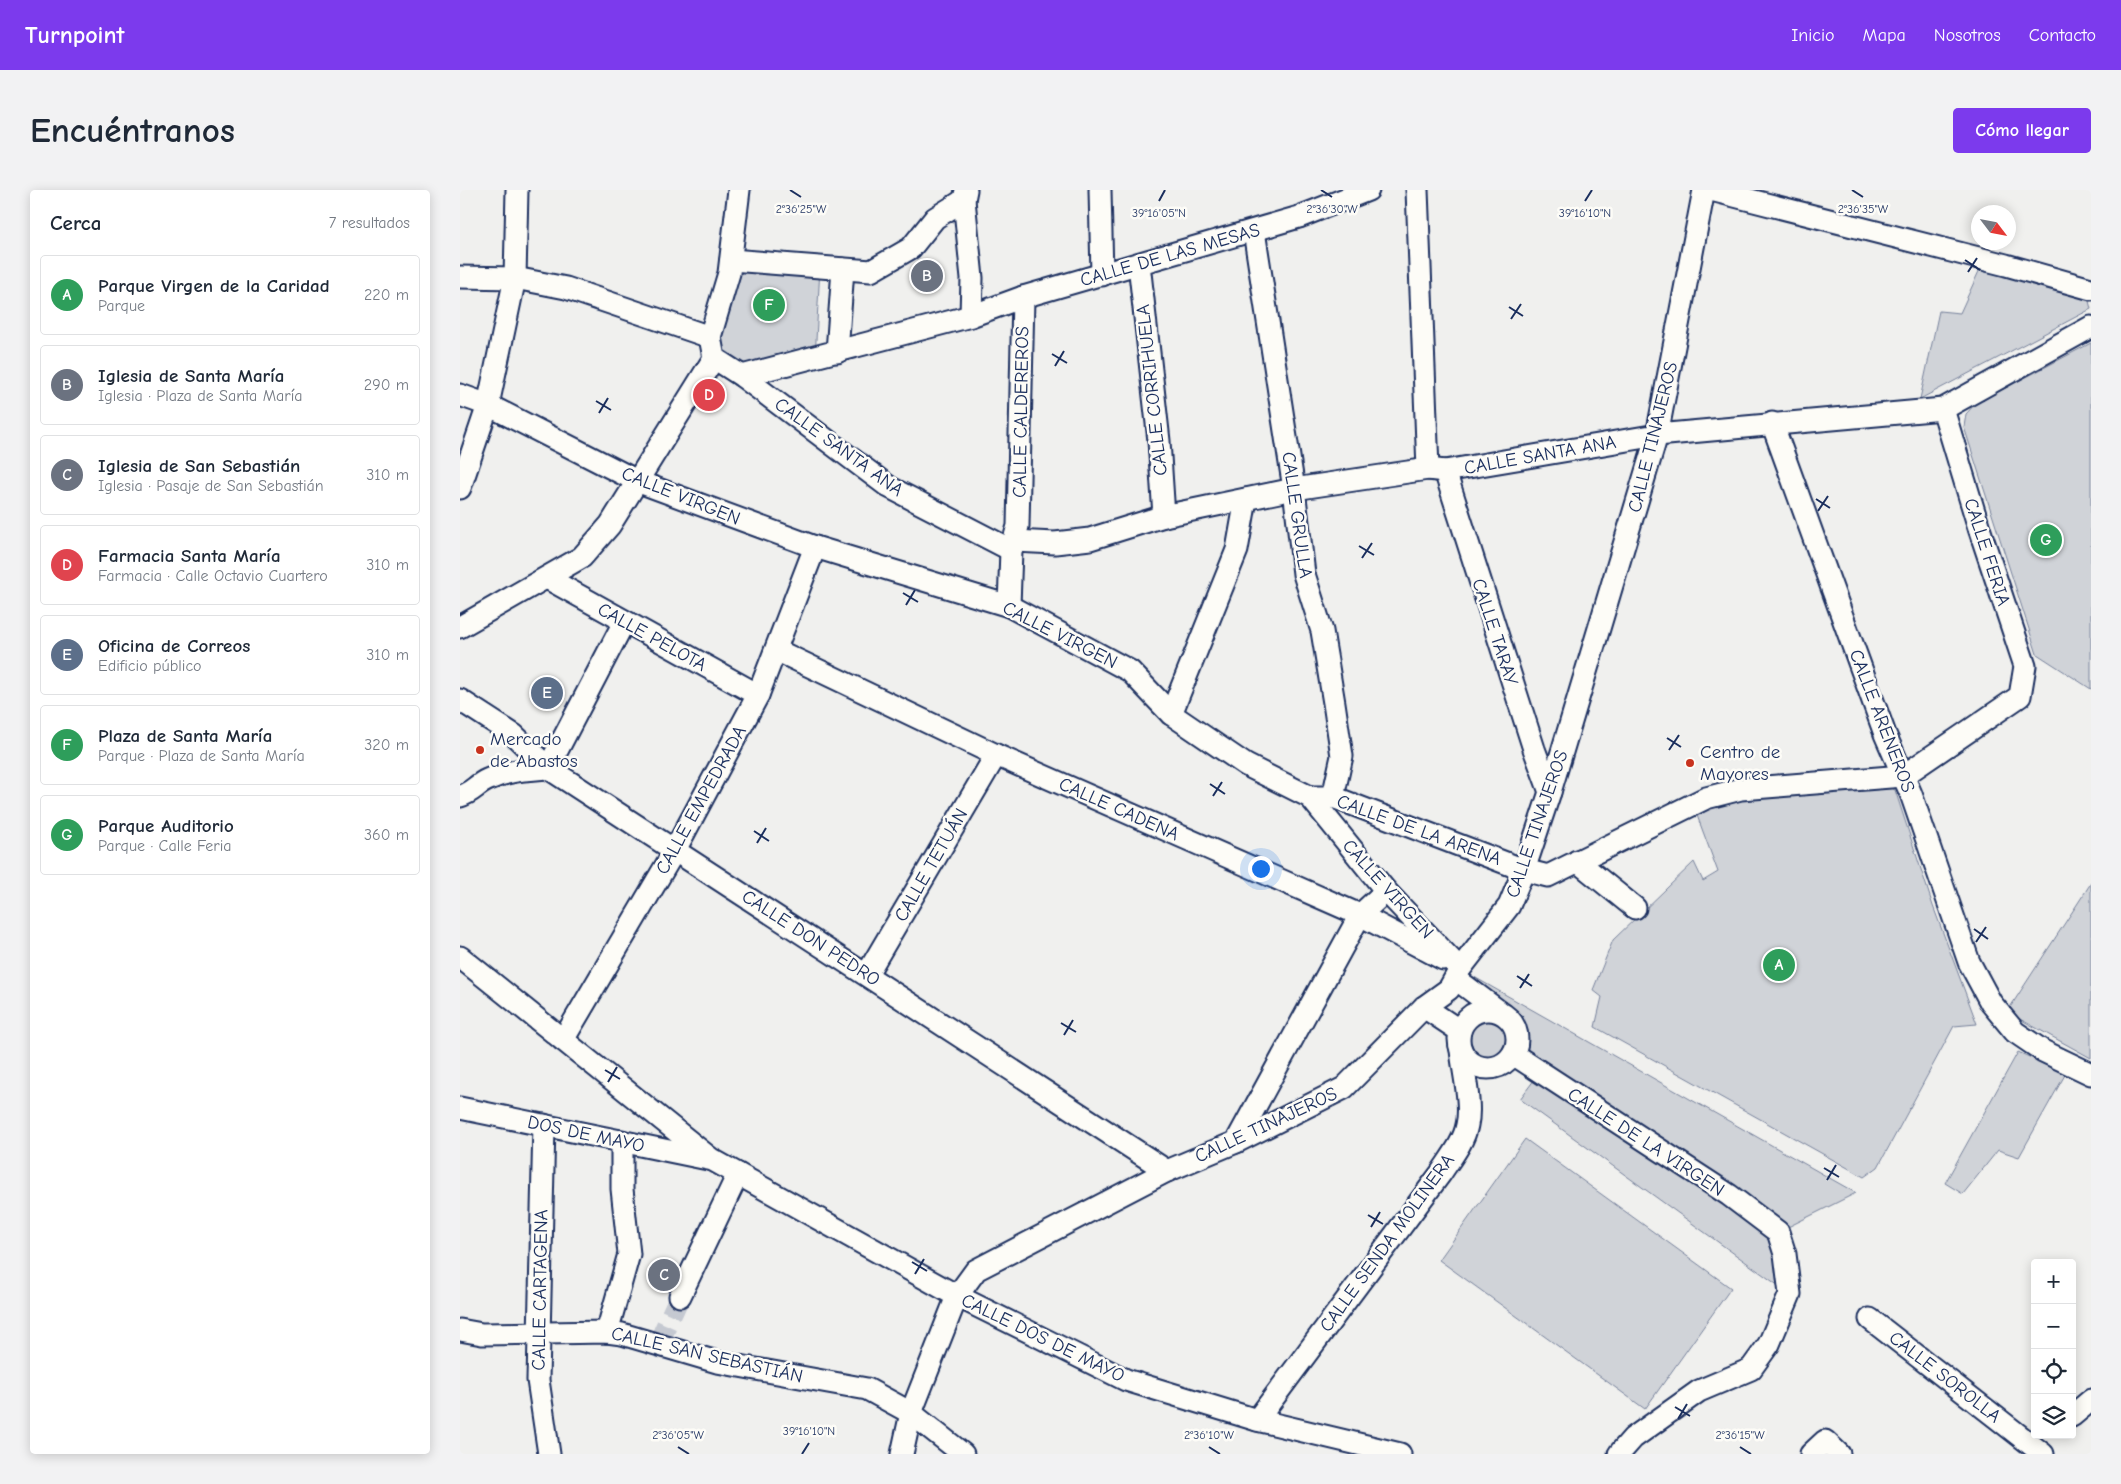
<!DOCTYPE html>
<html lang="es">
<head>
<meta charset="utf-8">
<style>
  :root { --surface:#fff; --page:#f2f2f3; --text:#1f2937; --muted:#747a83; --line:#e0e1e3; --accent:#7c3aed }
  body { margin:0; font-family:"Comic Neue",sans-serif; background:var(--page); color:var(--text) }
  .controls { position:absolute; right:15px; bottom:15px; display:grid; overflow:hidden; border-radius:5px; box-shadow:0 2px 12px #0003 }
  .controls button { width:45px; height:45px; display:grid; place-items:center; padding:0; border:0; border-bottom:1px solid var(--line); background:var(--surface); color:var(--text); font:25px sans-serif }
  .compass { position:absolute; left:1511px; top:15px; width:45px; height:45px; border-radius:50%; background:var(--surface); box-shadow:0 2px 12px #0003; rotate:122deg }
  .you { position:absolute; left:800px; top:678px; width:18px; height:18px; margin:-12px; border:4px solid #fff; border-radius:50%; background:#1a73e8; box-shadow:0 0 0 8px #1a73e833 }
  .badge { display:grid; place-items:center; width:32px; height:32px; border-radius:50%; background:var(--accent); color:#fff; font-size:16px; font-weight:700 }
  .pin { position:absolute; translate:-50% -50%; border:2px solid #fff; box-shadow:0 1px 5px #0006 }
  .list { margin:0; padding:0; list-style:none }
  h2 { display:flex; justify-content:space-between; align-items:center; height:65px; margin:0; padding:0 20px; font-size:21px }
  h2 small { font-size:16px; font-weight:400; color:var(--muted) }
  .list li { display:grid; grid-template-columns:32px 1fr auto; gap:15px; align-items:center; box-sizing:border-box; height:80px; margin:0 10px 10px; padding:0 10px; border:1px solid var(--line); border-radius:5px }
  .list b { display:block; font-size:19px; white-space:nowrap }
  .list p { margin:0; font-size:16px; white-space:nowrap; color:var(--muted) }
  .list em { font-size:16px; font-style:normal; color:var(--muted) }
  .icon { flex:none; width:28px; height:28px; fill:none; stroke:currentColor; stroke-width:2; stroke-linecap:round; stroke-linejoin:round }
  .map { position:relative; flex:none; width:1631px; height:1264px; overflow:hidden; border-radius:5px }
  header { display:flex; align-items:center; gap:30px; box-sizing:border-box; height:70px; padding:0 25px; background:var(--accent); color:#fff }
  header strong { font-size:24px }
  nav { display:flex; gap:28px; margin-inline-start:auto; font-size:18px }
  .intro { display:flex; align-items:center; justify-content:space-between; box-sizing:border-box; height:120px; padding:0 30px }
  h1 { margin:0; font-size:35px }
  .button { padding:12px 22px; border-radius:5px; background:var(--accent); color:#fff; font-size:18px; font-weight:700 }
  main { display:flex; gap:30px; padding:0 30px }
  aside { flex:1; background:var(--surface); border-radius:5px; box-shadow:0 2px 12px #0003 }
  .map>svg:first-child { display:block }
  .green { fill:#d0d3d8; stroke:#76819b }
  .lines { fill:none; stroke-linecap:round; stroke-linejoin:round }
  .minor-tunnel { stroke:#c5c9d1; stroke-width:21; stroke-dasharray:21 11; stroke-linecap:butt }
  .minor-casing { stroke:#1b2f5e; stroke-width:25 }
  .minor { stroke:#fdfcf7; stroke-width:21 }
  .ticks { fill:none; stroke:#1b2f5e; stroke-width:2 }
  .poi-dot { fill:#c8321e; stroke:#fdfcf7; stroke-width:2 }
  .labels { text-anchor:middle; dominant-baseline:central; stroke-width:5; stroke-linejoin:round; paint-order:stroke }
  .street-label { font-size:19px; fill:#1b2f5e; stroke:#fdfcf7 }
  .poi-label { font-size:19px; fill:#1b2f5e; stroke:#fdfcf7; text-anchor:start }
  .ticks-label { font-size:12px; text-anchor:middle; fill:#1b2f5e; stroke:#fdfcf7; stroke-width:5; stroke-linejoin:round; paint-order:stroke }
</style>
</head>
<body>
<header>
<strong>Turnpoint</strong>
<nav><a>Inicio</a><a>Mapa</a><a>Nosotros</a><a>Contacto</a></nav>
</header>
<div class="intro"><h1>Encuéntranos</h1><a class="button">Cómo llegar</a></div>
<main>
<aside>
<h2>Cerca<small>7 resultados</small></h2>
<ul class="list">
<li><span class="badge" style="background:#2e9e5b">A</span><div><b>Parque Virgen de la Caridad</b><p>Parque</p></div><em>220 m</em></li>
<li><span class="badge" style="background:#6b7280">B</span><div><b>Iglesia de Santa María</b><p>Iglesia · Plaza de Santa María</p></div><em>290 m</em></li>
<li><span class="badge" style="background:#6b7280">C</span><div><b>Iglesia de San Sebastián</b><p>Iglesia · Pasaje de San Sebastián</p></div><em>310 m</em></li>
<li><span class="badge" style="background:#e0444e">D</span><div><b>Farmacia Santa María</b><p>Farmacia · Calle Octavio Cuartero</p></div><em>310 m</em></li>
<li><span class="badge" style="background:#5c6f8a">E</span><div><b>Oficina de Correos</b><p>Edificio público</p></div><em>310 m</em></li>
<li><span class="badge" style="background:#2e9e5b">F</span><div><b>Plaza de Santa María</b><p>Parque · Plaza de Santa María</p></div><em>320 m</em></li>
<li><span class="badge" style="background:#2e9e5b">G</span><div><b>Parque Auditorio</b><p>Parque · Calle Feria</p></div><em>360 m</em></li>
</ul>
</aside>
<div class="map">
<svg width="1631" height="1264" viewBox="0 0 1631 1264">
  <rect width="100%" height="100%" fill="#f0f0ee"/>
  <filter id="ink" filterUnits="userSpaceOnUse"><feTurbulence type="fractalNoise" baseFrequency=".02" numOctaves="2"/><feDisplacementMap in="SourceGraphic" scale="10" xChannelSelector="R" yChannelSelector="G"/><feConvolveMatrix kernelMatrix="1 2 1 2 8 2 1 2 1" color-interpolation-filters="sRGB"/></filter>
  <g filter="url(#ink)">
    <g class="green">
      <path d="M271,70L360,78L355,168L282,186L254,168Z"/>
      <path d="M1520,79L1628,107L1631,119L1460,209L1479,121L1500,123Z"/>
      <path d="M1631,153V499L1577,464L1504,237L1506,224L1515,214Z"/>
      <path d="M1425,595L1435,600L1473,716L1517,834L1494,836L1418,977L1404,987L1135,837L1142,807L1133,800L1153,750L1234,672L1243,691L1258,682L1235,620L1278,604Z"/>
      <path d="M1631,693V868L1547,822Z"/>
      <path d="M1000,779L1396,1003L1318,1042L1330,1104L1060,909L1080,882L1053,864C1055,857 1058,849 1056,841C1053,831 1011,790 1000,779Z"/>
      <circle cx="1029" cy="852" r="21"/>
      <path d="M1558,862L1606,883L1559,967L1538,960L1503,1004L1485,993Z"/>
      <path d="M1065,949L1271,1098L1185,1219L979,1070Z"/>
    </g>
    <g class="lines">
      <path class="minor-tunnel" d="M198,1154L220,1106"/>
      <defs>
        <g id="minor">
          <path d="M506,0L504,10L512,88L511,126"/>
          <path d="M640,0L642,85"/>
          <path d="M957,0L968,279"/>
          <path d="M1251,0L1546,75L1631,99"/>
          <path d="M794,41L834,299L844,384L862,441L874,513L882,566L873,607"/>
          <path d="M271,70L411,81L451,58L475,28L504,10"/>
          <path d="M679,74L699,251L704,326"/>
          <path d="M0,87L55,88L106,98L250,147L254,168L282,186L429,297L551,360L558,336L563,107"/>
          <path d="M250,147L269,83L279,0"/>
          <path d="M377,162L383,79"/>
          <path d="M282,186L511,126L563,107L839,27L908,0"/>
          <path d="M0,205L28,215L179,292L355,357L549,416L670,481L711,524L786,575L850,607L926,701L1000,779"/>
          <path d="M1312,233L1425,544L1451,604L1509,772L1531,813L1555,842L1583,861L1631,884"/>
          <path d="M985,281L1074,559L1090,602"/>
          <path d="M0,298L28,215L55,88L57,0"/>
          <path d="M554,351L595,353L630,349L704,326L834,299L968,279L985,281L1197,245L1483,219L1631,137"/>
          <path d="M87,388L298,505"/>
          <path d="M549,416L551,360"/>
          <path d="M0,437L122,367L150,335L254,168"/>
          <path d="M316,460L536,565L900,725L983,769"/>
          <path d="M0,510L54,545L88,578L707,981"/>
          <path d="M711,524L777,360L786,309"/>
          <path d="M0,606C12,603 16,595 27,590C48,580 65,580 88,578L164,432"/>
          <path d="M850,607H873L1064,680L1088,686L1246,608L1281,599L1443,586L1560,506L1565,476L1519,338L1483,219"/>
          <path d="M1117,671L1175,718"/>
          <path d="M0,767L251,969L497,1106L666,1190L797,1230L940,1264"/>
          <path d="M407,784L536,565"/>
          <path d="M996,789L1040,822"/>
          <path d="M964,817L1000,841"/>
          <circle cx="1028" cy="849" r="29"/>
          <path d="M103,850L215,660L298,505L355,357"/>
          <path d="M1053,864L1269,1005L1318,1042L1325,1064L1330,1104L1309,1154L1291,1179L1239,1201L1173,1248L1159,1264"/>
          <path d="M0,918L248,969"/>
          <path d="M84,935L78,1190L89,1264"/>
          <path d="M776,952L900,725L926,701"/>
          <path d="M220,1106L278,984"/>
          <path d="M1410,1129L1583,1264"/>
          <path d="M0,1140L22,1144L147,1142L162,1144L257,1172L407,1199L451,1223L503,1264"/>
          <path d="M147,1142L169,1064L162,999V951"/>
          <path d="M1612,1226L1631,1210"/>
          <path d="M797,1230L981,983C990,969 1004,952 1007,935C1012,914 1003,881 1001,860"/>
          <path d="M442,1264L451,1223L497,1106L516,1080L707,981L776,952L884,898L964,817L989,799L1000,779L1049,716L1064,680L1090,602L1197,245L1244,0"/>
          <path d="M1351,1264L1365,1251L1379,1264"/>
        </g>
      </defs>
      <use href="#minor" class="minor-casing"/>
      <use href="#minor" class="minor"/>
    </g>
  </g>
  <path class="ticks" d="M330,0L341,7M861,0L872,7M1392,0L1403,7M699,11L705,0M1125,11L1132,0M1505,70L1520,80M1508,82L1517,68M1049,117L1063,126M1051,129L1061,114M592,164L607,173M595,176L604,161M136,211L151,220M139,223L148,208M1356,309L1370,318M1358,321L1368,306M899,356L914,365M902,368L912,353M443,403L458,412M446,415L455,400M1207,548L1221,557M1209,560L1219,545M750,594L765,604M753,606L762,592M294,641L309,651M297,653L306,638M1514,739L1528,749M1516,752L1526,737M1057,786L1072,796M1060,798L1069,784M601,833L616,842M604,845L613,830M145,880L160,889M148,892L157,877M1364,978L1379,987M1367,990L1376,975M908,1025L923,1034M911,1037L920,1022M452,1072L467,1081M455,1084L464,1069M1215,1217L1230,1226M1218,1229L1227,1214M218,1257L229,1264M749,1257L760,1264M1280,1257L1291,1264M342,1264L349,1253"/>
  <g class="poi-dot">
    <circle cx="20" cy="560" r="5"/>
    <circle cx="1230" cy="573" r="5"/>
  </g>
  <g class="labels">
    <g class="street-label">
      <text transform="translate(710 65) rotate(-16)">CALLE DE LAS MESAS</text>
      <text transform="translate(692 200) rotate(-96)">CALLE CORRIHUELA</text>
      <text transform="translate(561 222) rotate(-89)">CALLE CALDEREROS</text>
      <text transform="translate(1193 247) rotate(-76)">CALLE TINAJEROS</text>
      <text transform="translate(379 257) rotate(36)">CALLE SANTA ANA</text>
      <text transform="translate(1080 265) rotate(-10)">CALLE SANTA ANA</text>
      <text transform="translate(221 306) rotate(22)">CALLE VIRGEN</text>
      <text transform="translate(837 325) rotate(82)">CALLE GRULLA</text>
      <text transform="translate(1527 362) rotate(72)">CALLE FERIA</text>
      <text transform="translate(1035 442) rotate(72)">CALLE TARAY</text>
      <text transform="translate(600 445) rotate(27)">CALLE VIRGEN</text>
      <text transform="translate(192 447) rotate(29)">CALLE PELOTA</text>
      <text transform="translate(1422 531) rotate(69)">CALLE ARENEROS</text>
      <text transform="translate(241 610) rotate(-61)">CALLE EMPEDRADA</text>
      <text transform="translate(659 619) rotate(24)">CALLE CADENA</text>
      <text transform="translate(1077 634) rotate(-71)">CALLE TINAJEROS</text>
      <text transform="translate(959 640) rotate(20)">CALLE DE LA ARENA</text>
      <text transform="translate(471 675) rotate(-60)">CALLE TETUÁN</text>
      <text transform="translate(928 699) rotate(48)">CALLE VIRGEN</text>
      <text transform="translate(351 748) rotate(33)">CALLE DON PEDRO</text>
      <text transform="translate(806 935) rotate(-25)">CALLE TINAJEROS</text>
      <text transform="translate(126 944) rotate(12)">DOS DE MAYO</text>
      <text transform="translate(1186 952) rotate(33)">CALLE DE LA VIRGEN</text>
      <text transform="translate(927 1053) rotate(-54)">CALLE SENDA MOLINERA</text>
      <text transform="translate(80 1100) rotate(-89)">CALLE CARTAGENA</text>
      <text transform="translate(583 1148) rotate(26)">CALLE DOS DE MAYO</text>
      <text transform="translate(247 1165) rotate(13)">CALLE SAN SEBASTIÁN</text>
      <text transform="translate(1485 1187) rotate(38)">CALLE SOROLLA</text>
    </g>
    <g class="poi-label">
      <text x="30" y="549">Mercado<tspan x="30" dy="22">de Abastos</tspan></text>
      <text x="1240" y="562">Centro de<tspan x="1240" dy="22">Mayores</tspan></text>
    </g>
  </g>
  <g class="ticks-label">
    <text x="341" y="23">2°36'25"W</text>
    <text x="872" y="23">2°36'30"W</text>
    <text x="1403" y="23">2°36'35"W</text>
    <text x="699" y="27">39°16'05"N</text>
    <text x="1125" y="27">39°16'10"N</text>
    <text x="349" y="1245">39°16'10"N</text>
    <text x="218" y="1249">2°36'05"W</text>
    <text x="749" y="1249">2°36'10"W</text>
    <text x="1280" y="1249">2°36'15"W</text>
  </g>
</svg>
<div class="controls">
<button>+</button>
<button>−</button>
<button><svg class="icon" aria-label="locate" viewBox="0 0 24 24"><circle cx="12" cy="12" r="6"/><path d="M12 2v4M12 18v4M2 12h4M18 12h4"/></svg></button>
<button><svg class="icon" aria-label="layers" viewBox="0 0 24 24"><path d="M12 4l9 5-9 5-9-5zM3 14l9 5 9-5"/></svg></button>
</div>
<svg class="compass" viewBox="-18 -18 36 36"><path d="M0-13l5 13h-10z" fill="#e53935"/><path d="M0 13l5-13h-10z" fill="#747a83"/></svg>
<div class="you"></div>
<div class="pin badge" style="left:1319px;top:775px;background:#2e9e5b">A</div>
<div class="pin badge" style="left:467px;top:86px;background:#6b7280">B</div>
<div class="pin badge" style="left:204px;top:1085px;background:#6b7280">C</div>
<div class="pin badge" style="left:249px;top:205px;background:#e0444e">D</div>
<div class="pin badge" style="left:87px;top:503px;background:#5c6f8a">E</div>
<div class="pin badge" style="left:309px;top:115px;background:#2e9e5b">F</div>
<div class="pin badge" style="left:1586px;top:350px;background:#2e9e5b">G</div>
</div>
</main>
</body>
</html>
